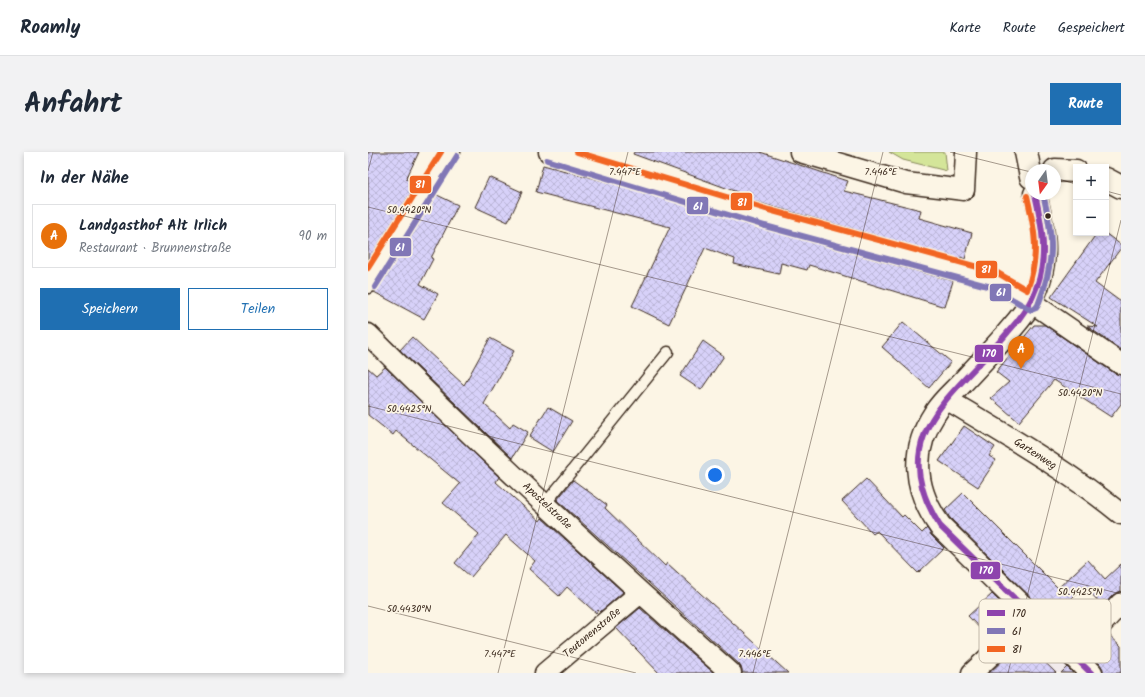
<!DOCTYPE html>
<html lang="de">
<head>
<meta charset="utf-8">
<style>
  :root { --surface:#fff; --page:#f2f2f3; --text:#1f2937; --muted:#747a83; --line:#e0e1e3; --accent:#1f6fb2 }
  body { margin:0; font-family:Kalam,sans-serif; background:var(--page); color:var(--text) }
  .controls { position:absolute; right:12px; top:12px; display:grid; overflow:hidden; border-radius:0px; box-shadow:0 2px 6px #0003 }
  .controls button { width:36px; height:36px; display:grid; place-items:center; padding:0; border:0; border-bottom:1px solid var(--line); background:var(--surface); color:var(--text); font:20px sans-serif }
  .compass { position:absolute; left:657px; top:12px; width:36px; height:36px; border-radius:50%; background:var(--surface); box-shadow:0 2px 6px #0003; rotate:194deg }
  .you { position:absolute; left:347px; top:323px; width:14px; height:14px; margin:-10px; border:3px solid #fff; border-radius:50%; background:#1a73e8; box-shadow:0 0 0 6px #1a73e833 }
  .badge { display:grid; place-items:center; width:26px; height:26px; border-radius:50%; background:var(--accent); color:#fff; font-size:13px; font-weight:700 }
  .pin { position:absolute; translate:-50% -33px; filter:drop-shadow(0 1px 2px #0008) }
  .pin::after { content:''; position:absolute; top:21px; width:14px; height:12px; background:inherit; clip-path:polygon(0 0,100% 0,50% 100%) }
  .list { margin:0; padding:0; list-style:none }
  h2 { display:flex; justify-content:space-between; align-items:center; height:52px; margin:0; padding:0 16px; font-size:17px }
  h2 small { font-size:13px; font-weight:400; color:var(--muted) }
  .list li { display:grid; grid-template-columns:26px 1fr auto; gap:12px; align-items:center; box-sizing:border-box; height:64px; margin:0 8px 8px; padding:0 8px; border:1px solid var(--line); border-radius:0px }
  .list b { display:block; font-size:15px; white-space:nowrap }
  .list p { margin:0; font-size:13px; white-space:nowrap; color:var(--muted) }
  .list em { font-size:13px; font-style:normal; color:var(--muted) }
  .actions { display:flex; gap:8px; padding:12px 16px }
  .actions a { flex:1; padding:9px 0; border:1px solid var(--accent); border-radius:0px; text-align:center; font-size:14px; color:var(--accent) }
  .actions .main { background:var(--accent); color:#fff }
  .map { position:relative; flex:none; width:753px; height:521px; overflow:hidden; border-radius:0px }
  header { display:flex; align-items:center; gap:24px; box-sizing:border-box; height:56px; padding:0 20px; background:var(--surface); border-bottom:1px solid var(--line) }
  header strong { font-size:19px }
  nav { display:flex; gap:22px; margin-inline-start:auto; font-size:14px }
  .intro { display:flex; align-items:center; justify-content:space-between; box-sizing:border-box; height:96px; padding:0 24px }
  h1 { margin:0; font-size:28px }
  .button { padding:10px 18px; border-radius:0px; background:var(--accent); color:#fff; font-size:14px; font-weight:700 }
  main { display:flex; gap:24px; padding:0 24px }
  aside { flex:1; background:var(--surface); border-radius:0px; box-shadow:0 2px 6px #0003 }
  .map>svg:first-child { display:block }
  .built { fill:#f1eaeb }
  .green { fill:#d4e599; stroke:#88885c }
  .building { fill:url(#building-cross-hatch); stroke:#3b2a1e }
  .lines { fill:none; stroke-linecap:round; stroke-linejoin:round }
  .service-casing { stroke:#3b2a1e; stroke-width:13 }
  .minor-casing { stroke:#3b2a1e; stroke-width:23 }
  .tertiary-casing { stroke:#3b2a1e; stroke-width:25 }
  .service { stroke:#fcf5e5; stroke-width:10 }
  .minor { stroke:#fcf5e5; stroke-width:20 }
  .tertiary { stroke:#fcf5e5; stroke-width:22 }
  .bus-1-casing { stroke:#fcf5e5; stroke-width:9 }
  .bus-2-casing { stroke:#fcf5e5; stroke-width:9 }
  .bus-3-casing { stroke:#fcf5e5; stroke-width:9 }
  .bus-1 { stroke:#8e44ad; stroke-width:6 }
  .bus-2 { stroke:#8177b6; stroke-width:6 }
  .bus-3 { stroke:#f26522; stroke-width:6 }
  .ticks { fill:none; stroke:#3b2a1e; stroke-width:1; stroke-opacity:0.45 }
  .bus-dot { fill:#3b2a1e; stroke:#fcf5e5; stroke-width:1.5 }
  .labels { text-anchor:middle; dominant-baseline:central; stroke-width:3.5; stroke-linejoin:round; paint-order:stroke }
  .street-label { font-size:11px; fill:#3b2a1e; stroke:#fcf5e5 }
  .key { fill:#fcf5e5; stroke:#c2b8a9; stroke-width:1 }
  .key-label { font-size:11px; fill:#3b2a1e }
  .ticks-label { font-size:10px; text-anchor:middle; fill:#3b2a1e; stroke:#fcf5e5; stroke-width:3.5; stroke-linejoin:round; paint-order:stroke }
  .line-badge { stroke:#fcf5e5; stroke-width:1.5 }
  .badge-label { font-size:11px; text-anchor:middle; font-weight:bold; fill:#fff }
</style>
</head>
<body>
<header>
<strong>Roamly</strong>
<nav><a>Karte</a><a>Route</a><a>Gespeichert</a></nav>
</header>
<div class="intro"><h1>Anfahrt</h1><a class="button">Route</a></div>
<main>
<aside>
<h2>In der Nähe<small></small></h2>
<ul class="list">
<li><span class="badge" style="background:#e8710a">A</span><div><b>Landgasthof Alt Irlich</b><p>Restaurant · Brunnenstraße</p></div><em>90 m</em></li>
</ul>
<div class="actions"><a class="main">Speichern</a><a>Teilen</a></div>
</aside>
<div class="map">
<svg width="753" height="521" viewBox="0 0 753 521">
  <defs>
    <pattern id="building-cross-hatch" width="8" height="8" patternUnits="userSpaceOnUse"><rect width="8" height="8" fill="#d7d1f9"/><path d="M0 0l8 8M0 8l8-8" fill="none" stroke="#b9b4d5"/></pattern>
  </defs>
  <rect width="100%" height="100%" fill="#fcf5e5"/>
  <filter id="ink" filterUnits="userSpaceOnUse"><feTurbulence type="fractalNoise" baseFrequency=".025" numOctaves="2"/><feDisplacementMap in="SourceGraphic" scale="8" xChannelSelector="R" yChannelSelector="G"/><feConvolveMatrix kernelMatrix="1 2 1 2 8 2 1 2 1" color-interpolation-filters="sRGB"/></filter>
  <g filter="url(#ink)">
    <path class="built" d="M661,472L710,521H612Z"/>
    <path class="green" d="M521,0H577L579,19L535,8Z"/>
    <g class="building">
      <path d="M0,0H51L38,27L48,32L0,109Z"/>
      <path d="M266,0H392L480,29L476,39L553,58L551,66L604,81L597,107L593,105L592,107L367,44L369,40L265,2Z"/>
      <path d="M175,13L254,34L396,77L585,129L577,155L441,113L439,118L413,111L411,122L366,112L367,107L337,96L301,172L264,154L302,75L168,40Z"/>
      <path d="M121,25L154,40L140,70L107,55Z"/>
      <path d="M69,43L90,53L63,106L65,107L52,132L70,142L56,167L6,140L10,137Z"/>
      <path d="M729,81H737L753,93V96L727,131L753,150V198L719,174L730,175L683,145Z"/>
      <path d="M535,170L583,210L561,236L514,195Z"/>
      <path d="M666,173H677L746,221L753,223V252L743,265L686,228L651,270L623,246L641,230L628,220Z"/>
      <path d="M44,185L96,233L122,186L146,199L116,252L142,276L145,271L160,280L144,306L32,198Z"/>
      <path d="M335,189L356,204L333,238L312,224Z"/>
      <path d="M17,215L131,325L128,330L172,369L174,366L255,440L232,460L230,458L228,461L199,435L191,444L161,417L167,409L138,383L103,425L87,411L111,382L75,351L92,332L28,279L25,283L0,263V216L8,223Z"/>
      <path d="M180,255L204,269L185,300L161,285Z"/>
      <path d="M596,274L627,295L621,304L628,308L610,335L571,309Z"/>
      <path d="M498,327L534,365L536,363L554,381L559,376L563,383L576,396L550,421L509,379L505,382L474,349Z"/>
      <path d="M205,328L239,353L237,356L297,414L299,411L420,521H374V517L371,512L189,348Z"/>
      <path d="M595,341L690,436L720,408L737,427L753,412V439L745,443L735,454L716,434L684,466L582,366L577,358Z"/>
      <path d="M624,442L647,465L623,488L600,464Z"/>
      <path d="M272,456L309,489L346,521H291L248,476Z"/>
      <path d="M664,481L667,484L658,492L688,521H621Z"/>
      <path d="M740,482L753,494V521H735V517L732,512L722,502Z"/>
      <path d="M699,515L705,521H693Z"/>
    </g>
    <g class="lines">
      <defs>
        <path id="service" d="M177,352L300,200"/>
        <g id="minor">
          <path d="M181,0L399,66L626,128L663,150L753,212"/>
          <path d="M432,0L538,31L596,38L598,0"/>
          <path d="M0,131L82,0"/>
          <path d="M0,182C117,299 239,412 363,521"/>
          <path d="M578,247C638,283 699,318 753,362"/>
          <path d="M705,504L753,451"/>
          <path d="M177,521L272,441"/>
          <path d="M604,521L665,464"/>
        </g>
        <g id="tertiary">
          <path d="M658,0L663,25"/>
          <path d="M687,18L708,19"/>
          <path d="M738,27L753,35"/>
          <path d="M667,42C677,82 682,109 664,148C658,161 647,172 638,183C623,200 607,217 591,234C583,242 573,251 567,261C542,299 546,338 572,374L723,521"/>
        </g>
      </defs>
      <use href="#service" class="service-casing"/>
      <use href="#minor" class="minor-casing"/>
      <use href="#tertiary" class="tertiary-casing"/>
      <use href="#service" class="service"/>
      <use href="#minor" class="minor"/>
      <use href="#tertiary" class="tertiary"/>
      <defs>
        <path id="bus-1" d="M667,42C674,73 680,104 669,134C663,152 653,166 640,180C587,244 514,283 572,374L723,521"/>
        <g id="bus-2">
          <path d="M179,8L397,74L623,135L663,158L668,156L670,153C687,109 686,87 675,42"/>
          <path d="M7,135L89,4"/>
        </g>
        <g id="bus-3">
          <path d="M209,0L401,58L628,120L659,138C672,104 667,78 659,44"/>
          <path d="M0,116L73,0"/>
        </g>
      </defs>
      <use href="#bus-1" class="bus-1-casing"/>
      <use href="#bus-2" class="bus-2-casing"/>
      <use href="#bus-3" class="bus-3-casing"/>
      <use href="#bus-1" class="bus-1"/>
      <use href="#bus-2" class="bus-2"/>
      <use href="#bus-3" class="bus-3"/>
    </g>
  </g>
  <path class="ticks" d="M582,0L663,20M0,19L5,0M687,26L708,32M738,39L753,43M0,55L753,242M0,254L753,442M0,454L268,521M130,521L260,0M385,521L515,0M640,521L753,68"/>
  <circle class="bus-dot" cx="680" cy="64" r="3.5"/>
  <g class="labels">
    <g class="street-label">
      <text transform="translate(667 302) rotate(33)">Gartenweg</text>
      <text transform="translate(179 354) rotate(43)">Apostelstraße</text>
      <text transform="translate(224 481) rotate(-40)">Teutonenstraße</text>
    </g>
  </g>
  <rect x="611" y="447" width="132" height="64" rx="6" class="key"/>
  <rect x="619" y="458" width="18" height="6" fill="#8e44ad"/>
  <rect x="619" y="476" width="18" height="6" fill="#8177b6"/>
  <rect x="619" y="494" width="18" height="6" fill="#f26522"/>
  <g class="key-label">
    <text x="644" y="465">170</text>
    <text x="644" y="483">61</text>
    <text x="644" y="501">81</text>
  </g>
  <g class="ticks-label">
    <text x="257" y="23">7.447°E</text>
    <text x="513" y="23">7.446°E</text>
    <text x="41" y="61">50.4420°N</text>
    <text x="712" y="244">50.4420°N</text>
    <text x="41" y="260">50.4425°N</text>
    <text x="712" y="443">50.4425°N</text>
    <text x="41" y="460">50.4430°N</text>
    <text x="132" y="505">7.447°E</text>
    <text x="387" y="505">7.446°E</text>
  </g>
  <g class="line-badge">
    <rect x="41" y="23" width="23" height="19" rx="4" fill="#f26522"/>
    <rect x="362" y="40" width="23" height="19" rx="4" fill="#f26522"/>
    <rect x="318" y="44" width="23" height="19" rx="4" fill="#8177b6"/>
    <rect x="21" y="85" width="23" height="20" rx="4" fill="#8177b6"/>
    <rect x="607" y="108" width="23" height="19" rx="4" fill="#f26522"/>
    <rect x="621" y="131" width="23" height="19" rx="4" fill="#8177b6"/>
    <rect x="606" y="192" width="30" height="19" rx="4" fill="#8e44ad"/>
    <rect x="602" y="409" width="31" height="19" rx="4" fill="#8e44ad"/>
  </g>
  <g class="badge-label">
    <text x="52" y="36">81</text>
    <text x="374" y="54">81</text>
    <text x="330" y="58">61</text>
    <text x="32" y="99">61</text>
    <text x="618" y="121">81</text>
    <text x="633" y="144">61</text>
    <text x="621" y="205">170</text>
    <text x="618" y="422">170</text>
  </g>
</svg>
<div class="controls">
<button>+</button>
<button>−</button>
</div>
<svg class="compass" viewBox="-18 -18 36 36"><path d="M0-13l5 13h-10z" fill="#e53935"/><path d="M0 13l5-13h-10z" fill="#747a83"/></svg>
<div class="you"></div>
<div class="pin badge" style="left:653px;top:217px;background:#e8710a">A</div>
</div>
</main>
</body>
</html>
